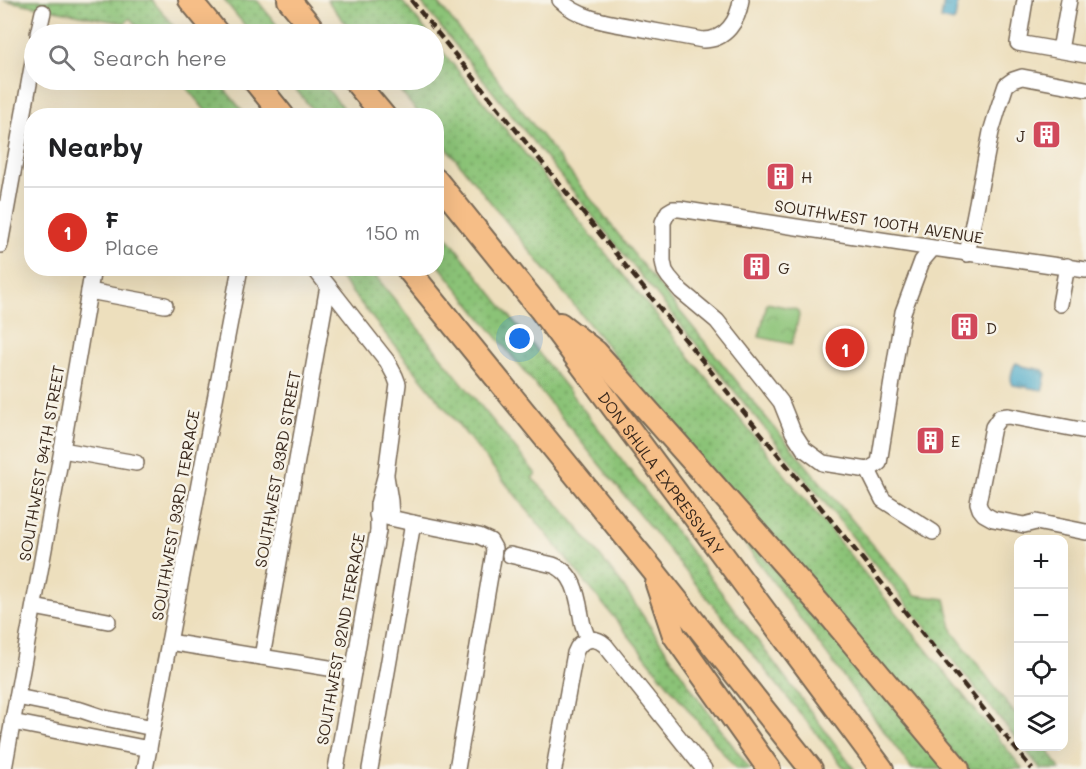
<!DOCTYPE html>
<html lang="en">
<head>
<meta charset="utf-8">
<style>
  :root { --surface:#fff; --page:#f6f6f6; --text:#202124; --muted:#757577; --line:#e0e0e0; --accent:#d93025 }
  body { margin:0; font-family:Mali,sans-serif; background:var(--page); color:var(--text) }
  .controls { position:absolute; right:18px; bottom:18px; display:grid; overflow:hidden; border-radius:12px; box-shadow:0 6px 24px #0002 }
  .controls button { width:54px; height:54px; display:grid; place-items:center; padding:0; border:0; border-bottom:2px solid var(--line); background:var(--surface); color:var(--text); font:30px sans-serif }
  .you { position:absolute; left:520px; top:339px; width:21px; height:21px; margin:-15px; border:4px solid #fff; border-radius:50%; background:#1a73e8; box-shadow:0 0 0 9px #1a73e833 }
  .badge { display:grid; place-items:center; width:39px; height:39px; border-radius:50%; background:var(--accent); color:#fff; font-size:20px; font-weight:700 }
  .pin { position:absolute; translate:-50% -50%; border:3px solid #fff; box-shadow:0 2px 6px #0006 }
  .list { margin:0; padding:0; list-style:none }
  h2 { display:flex; justify-content:space-between; align-items:center; height:78px; margin:0; padding:0 24px; font-size:26px }
  h2 small { font-size:20px; font-weight:400; color:var(--muted) }
  .list li { display:grid; grid-template-columns:39px 1fr auto; gap:18px; align-items:center; box-sizing:border-box; height:90px; padding:0 24px; border-top:2px solid var(--line) }
  .list b { display:block; font-size:22px; white-space:nowrap }
  .list p { margin:0; font-size:20px; white-space:nowrap; color:var(--muted) }
  .list em { font-size:20px; font-style:normal; color:var(--muted) }
  .icon { flex:none; width:33px; height:33px; fill:none; stroke:currentColor; stroke-width:2; stroke-linecap:round; stroke-linejoin:round }
  .map { position:relative; flex:none; width:1086px; height:769px; overflow:hidden }
  .search { position:absolute; background:var(--surface); box-shadow:0 6px 24px #0002; left:24px; top:24px; width:420px; height:66px; display:flex; align-items:center; gap:15px; box-sizing:border-box; padding:0 21px; border-radius:33px; color:var(--muted); font-size:22px }
  .panel { position:absolute; background:var(--surface); box-shadow:0 6px 24px #0002; left:24px; top:108px; width:420px; height:168px; border-radius:24px }
  .map>svg:first-child { display:block }
  .grass { fill:url(#grass-dots); stroke:#63764a; stroke-width:1.5 }
  .park { fill:url(#park-crowns); stroke:#63764a; stroke-width:1.5 }
  .water { fill:url(#water-ripples); stroke:#426a74; stroke-width:1.5 }
  .lines { fill:none; stroke-linecap:round; stroke-linejoin:round }
  .minor-casing { stroke:#796956; stroke-width:18 }
  .highway-casing { stroke:#796956; stroke-width:26 }
  .minor { stroke:#fff; stroke-width:15 }
  .highway { stroke:#f6be87; stroke-width:22 }
  .rail { stroke:#3b2a1e; stroke-width:4.5; stroke-dasharray:9 4.5; stroke-linecap:butt }
  .labels { text-anchor:middle; dominant-baseline:central; stroke-width:5; stroke-linejoin:round; paint-order:stroke }
  .poi-label { font-size:16px; fill:#3b2a1e; stroke:#f7f3e8; text-anchor:start }
  .street-label { font-size:16px; fill:#3b2a1e; stroke:#f7f3e8 }
</style>
</head>
<body>
<div class="map">
<svg width="1086" height="769" viewBox="0 0 1086 769">
  <defs>
    <pattern id="grass-dots" width="8" height="8" patternUnits="userSpaceOnUse" patternTransform="scale(1.5)"><rect width="8" height="8" fill="#8bc377"/><path d="M2 2h.1M6 6h.1" fill="none" stroke="#739f61" stroke-width="1.8" stroke-linecap="round"/></pattern>
    <pattern id="park-crowns" width="20" height="18" patternUnits="userSpaceOnUse" patternTransform="scale(1.5)"><rect width="20" height="18" fill="#8bc377"/><path d="M2 6a3 3 0 1 1 6 0M12 15a3 3 0 1 1 6 0" fill="none" stroke="#739f61"/></pattern>
    <pattern id="water-ripples" width="26" height="14" patternUnits="userSpaceOnUse" patternTransform="scale(1.5)"><rect width="26" height="14" fill="#4aa9c9"/><path d="M2 4q2-2 4 0t4 0M15 11q2-2 4 0t4 0" fill="none" stroke="#3f8aa3"/></pattern>
  </defs>
  <rect width="100%" height="100%" fill="#f7f3e8"/>
  <filter id="ink" filterUnits="userSpaceOnUse"><feTurbulence type="fractalNoise" baseFrequency=".0167" numOctaves="2"/><feDisplacementMap in="SourceGraphic" scale="12" xChannelSelector="R" yChannelSelector="G"/><feConvolveMatrix kernelMatrix="1 2 1 2 8 2 1 2 1" color-interpolation-filters="sRGB"/></filter>
  <filter id="wash" filterUnits="userSpaceOnUse"><feTurbulence type="fractalNoise" baseFrequency=".008" numOctaves="4" result="noise"/><feDisplacementMap in="SourceGraphic" scale="24" xChannelSelector="R" yChannelSelector="G"/><feGaussianBlur stdDeviation="1.35" result="paint"/><feColorMatrix in="noise" values="0 0 0 0 0 0 0 0 0 0 0 0 0 0 0 0 0 1.4 0 .05"/><feComposite in="paint" operator="in"/></filter>
  <g filter="url(#wash)">
    <rect width="100%" height="100%" fill="#eddfbd"/>
    <g class="grass">
      <path d="M3,0H152L180,34H144L130,18L125,23L111,21Z"/>
      <path d="M224,0H257L284,34H252Z"/>
      <path d="M327,0H401L429,34H354Z"/>
      <path d="M419,0H436L636,257L764,415L915,595L945,599L953,632L1015,714L1018,712V741L625,256Z"/>
      <path d="M434,41L1023,769H967L661,413L437,136L436,116L420,115L391,80H434Z"/>
      <path d="M180,80H217L246,115H209Z"/>
      <path d="M288,80H320L349,115H317Z"/>
      <path d="M437,224L598,428L854,769H845L437,263Z"/>
      <path d="M333,269H370L536,474L532,478L564,510L621,583L700,701L750,769H736Z"/>
      <path d="M704,489L949,769H912Z"/>
      <path d="M1023,747H1046L1060,769H1041Z"/>
    </g>
    <path class="park" d="M767,303L795,309L798,311L799,316L792,344L759,337Z"/>
    <g class="water">
      <path d="M944,0H958L955,20L953,22L941,19Z"/>
      <path d="M1016,363L1019,364L1022,366L1043,370L1046,374L1043,389L1042,390L1013,385C1009,380 1012,368 1016,363Z"/>
    </g>
  </g>
  <g filter="url(#ink)">
    <g class="lines">
      <defs>
        <g id="minor">
          <path d="M560,0C580,20 611,23 638,28C660,32 681,36 703,40C726,40 738,21 741,0"/>
          <path d="M1025,0L1018,43L1086,55"/>
          <path d="M38,34L43,12"/>
          <path d="M1060,50L1069,0"/>
          <path d="M0,245L34,56"/>
          <path d="M933,248L922,261L903,312L879,463L868,470L823,463L804,449L793,432L781,402L717,321L681,291L669,277L665,271L663,261V222L668,212L673,209H680L933,248L1086,270"/>
          <path d="M967,254L991,132L998,109L1006,85L1013,80L1022,77L1086,89"/>
          <path d="M314,268L387,361L395,376L398,384L386,473L378,504V531L336,769"/>
          <path d="M89,291L165,305"/>
          <path d="M1060,304L1067,266"/>
          <path d="M1086,431L1008,416L1000,417L993,427L978,503L980,509L984,514L993,519L1024,525L1036,522L1086,532"/>
          <path d="M62,450L136,463"/>
          <path d="M868,470L883,500L933,532"/>
          <path d="M386,476L390,501L391,518"/>
          <path d="M377,515L413,523L479,536L490,541L494,548L493,558L457,769"/>
          <path d="M510,555L553,565C576,573 578,600 582,621C583,627 586,633 588,640"/>
          <path d="M34,607L108,621"/>
          <path d="M169,642L353,672"/>
          <path d="M262,657L328,286"/>
          <path d="M17,697L81,710L105,718L153,728"/>
          <path d="M12,722L149,749"/>
          <path d="M4,769L62,450L93,268"/>
          <path d="M145,769L240,268"/>
          <path d="M370,769L413,523"/>
          <path d="M554,769L575,653C580,639 594,635 605,645L704,769"/>
        </g>
        <g id="highway">
          <path d="M190,0L218,34"/>
          <path d="M289,0L317,34"/>
          <path d="M254,80L283,116"/>
          <path d="M354,80L384,116"/>
          <path id="s1" d="M436,180L540,309L882,769"/>
          <path d="M407,268L652,569L811,769"/>
          <path d="M560,324L596,352L831,617L958,769"/>
          <path d="M657,584L674,635L769,769"/>
        </g>
      </defs>
      <use href="#minor" class="minor-casing"/>
      <use href="#highway" class="highway-casing"/>
      <use href="#minor" class="minor"/>
      <use href="#highway" class="highway"/>
      <path class="rail" d="M411,0L1032,769"/>
    </g>
  </g>
  <defs>
    <symbol id="building-square" viewBox="-11 -11 22 22"><rect x="-9" y="-9" width="18" height="18" rx="4" fill="#d1495b" stroke="#f7f3e8"/><path d="M-4-6H4V6H1V3H-1V6H-4ZM-2.5-4.3h1.7v1.8h-1.7ZM.8-4.3h1.7v1.8H.8ZM-2.5-1h1.7V.8h-1.7ZM.8-1h1.7V.8H.8Z" fill="#fff"/></symbol>
  </defs>
  <g fill-rule="evenodd">
    <use href="#building-square" x="1030" y="118" width="33" height="33"/>
    <use href="#building-square" x="764" y="160" width="33" height="33"/>
    <use href="#building-square" x="740" y="250" width="33" height="33"/>
    <use href="#building-square" x="948" y="310" width="33" height="33"/>
    <use href="#building-square" x="914" y="424" width="33" height="33"/>
  </g>
  <g class="labels">
    <g class="poi-label">
      <text x="1025" y="135" text-anchor="end">J</text>
      <text x="801" y="176">H</text>
      <text x="778" y="267">G</text>
      <text x="986" y="327">D</text>
      <text x="951" y="440">E</text>
    </g>
    <g class="street-label">
      <text transform="translate(879 221) rotate(9)">SOUTHWEST 100TH AVENUE</text>
      <text transform="translate(41 463) rotate(-80)">SOUTHWEST 94TH STREET</text>
      <text transform="translate(277 469) rotate(-80)">SOUTHWEST 93RD STREET</text>
      <text stroke="none"><textPath href="#s1" startOffset="370">DON SHULA EXPRESSWAY</textPath></text>
      <text transform="translate(175 515) rotate(-80)">SOUTHWEST 93RD TERRACE</text>
      <text transform="translate(340 639) rotate(-80)">SOUTHWEST 92ND TERRACE</text>
    </g>
  </g>
</svg>
<div class="controls">
<button>+</button>
<button>−</button>
<button><svg class="icon" aria-label="locate" viewBox="0 0 24 24"><circle cx="12" cy="12" r="6"/><path d="M12 2v4M12 18v4M2 12h4M18 12h4"/></svg></button>
<button><svg class="icon" aria-label="layers" viewBox="0 0 24 24"><path d="M12 4l9 5-9 5-9-5zM3 14l9 5 9-5"/></svg></button>
</div>
<div class="you"></div>
<div class="pin badge" style="left:845px;top:348px">1</div>
<div class="search"><svg class="icon" aria-label="search" viewBox="0 0 24 24"><circle cx="10" cy="10" r="6"/><path d="M15 15l6 6"/></svg>Search here</div>
<section class="panel">
<h2>Nearby<small></small></h2>
<ul class="list">
<li><span class="badge">1</span><div><b>F</b><p>Place</p></div><em>150 m</em></li>
</ul>
</section>
</div>
</body>
</html>
